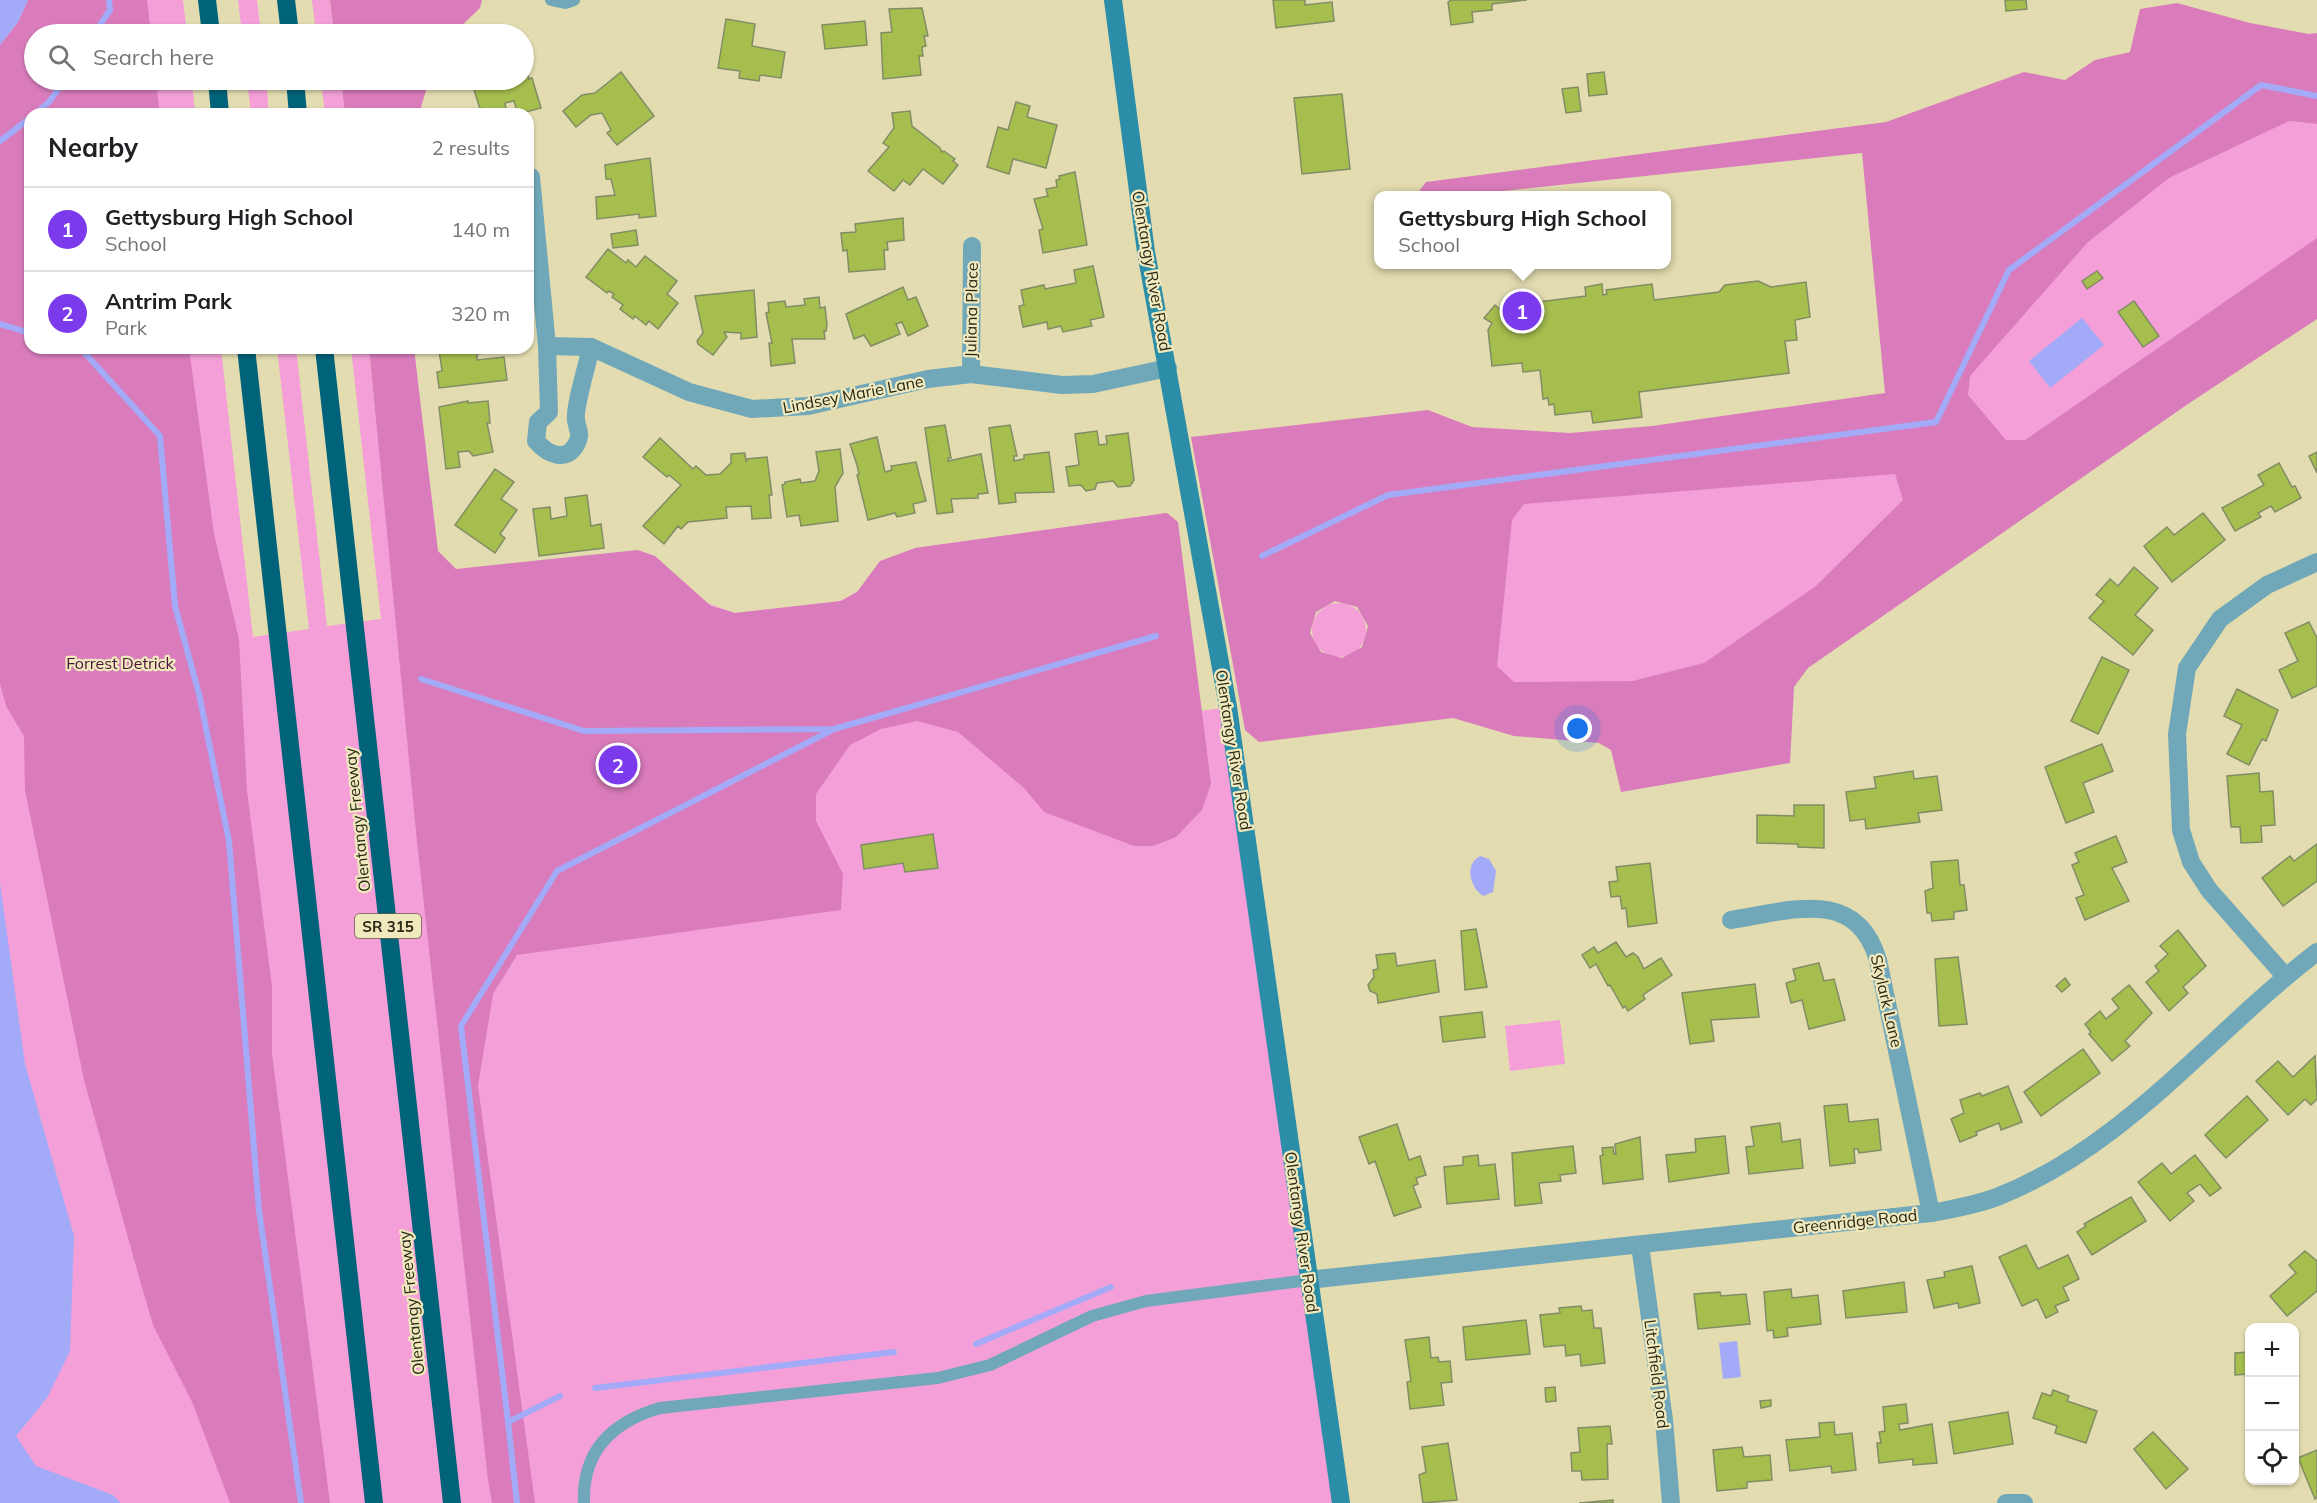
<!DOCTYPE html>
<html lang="en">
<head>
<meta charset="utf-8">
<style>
  :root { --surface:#fff; --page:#f2f2f2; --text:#202124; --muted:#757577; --line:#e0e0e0; --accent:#7c3aed }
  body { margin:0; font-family:Mulish,sans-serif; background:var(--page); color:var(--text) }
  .controls { position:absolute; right:18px; bottom:18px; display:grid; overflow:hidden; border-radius:12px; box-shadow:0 2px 4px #0004 }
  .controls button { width:54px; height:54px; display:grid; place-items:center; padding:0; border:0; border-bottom:2px solid var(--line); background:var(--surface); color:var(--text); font:30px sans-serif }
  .you { position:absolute; left:1578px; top:729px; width:21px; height:21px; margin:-15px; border:4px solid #fff; border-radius:50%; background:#1a73e8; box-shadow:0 0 0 9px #1a73e833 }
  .badge { display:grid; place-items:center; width:39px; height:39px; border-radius:50%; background:var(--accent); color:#fff; font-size:20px; font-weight:700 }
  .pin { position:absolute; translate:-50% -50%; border:3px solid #fff; box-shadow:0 2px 6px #0006 }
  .popup { position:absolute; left:1374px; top:191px; width:297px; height:78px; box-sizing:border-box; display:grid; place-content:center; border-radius:12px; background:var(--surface); filter:drop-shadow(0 2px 4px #0005); font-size:20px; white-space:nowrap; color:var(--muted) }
  .popup b { font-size:22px; color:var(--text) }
  .popup::after { content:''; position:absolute; left:50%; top:100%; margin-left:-12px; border:12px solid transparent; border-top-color:var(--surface) }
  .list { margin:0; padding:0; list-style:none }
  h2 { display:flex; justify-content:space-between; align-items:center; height:78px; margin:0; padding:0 24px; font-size:26px }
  h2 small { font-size:20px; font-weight:400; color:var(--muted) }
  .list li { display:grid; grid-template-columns:39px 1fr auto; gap:18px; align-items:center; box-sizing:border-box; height:84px; padding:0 24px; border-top:2px solid var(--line) }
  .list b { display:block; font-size:22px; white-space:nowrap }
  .list p { margin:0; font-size:20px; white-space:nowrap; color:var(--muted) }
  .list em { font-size:20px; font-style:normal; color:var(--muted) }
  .icon { flex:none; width:33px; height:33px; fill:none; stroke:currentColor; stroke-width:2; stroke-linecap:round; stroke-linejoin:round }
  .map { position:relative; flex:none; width:2317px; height:1503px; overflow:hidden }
  .search { position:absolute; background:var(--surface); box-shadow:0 2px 4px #0004; left:24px; top:24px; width:510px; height:66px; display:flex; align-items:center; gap:15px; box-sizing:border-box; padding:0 21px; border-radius:33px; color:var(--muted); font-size:22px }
  .panel { position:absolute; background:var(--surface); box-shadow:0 2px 4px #0004; left:24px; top:108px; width:510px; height:246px; border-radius:18px }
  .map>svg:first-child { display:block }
  .green { fill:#f49fd8 }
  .forest { fill:#da7cbc; fill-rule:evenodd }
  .water { fill:#a3aaf8 }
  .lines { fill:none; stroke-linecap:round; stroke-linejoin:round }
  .stream { stroke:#a3aaf8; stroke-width:6 }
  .building { fill:#a6be4e; stroke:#828c65; stroke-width:1.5 }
  .service { stroke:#70a7b9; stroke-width:12 }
  .minor { stroke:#70a7b9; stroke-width:18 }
  .secondary { stroke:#2b8da7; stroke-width:18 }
  .motorway { stroke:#006379; stroke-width:18 }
  .labels { text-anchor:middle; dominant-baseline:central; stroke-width:4.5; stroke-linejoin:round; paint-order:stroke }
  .shield { fill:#f0e9bd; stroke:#656148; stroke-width:1.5 }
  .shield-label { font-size:15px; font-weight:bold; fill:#292716 }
  .street-label { font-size:16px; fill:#292716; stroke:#f0e9bd }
  .park-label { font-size:16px; fill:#4b113c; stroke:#f0e9bd }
</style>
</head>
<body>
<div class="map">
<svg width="2317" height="1503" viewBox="0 0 2317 1503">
  <rect width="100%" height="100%" fill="#e3dcb0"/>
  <g class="green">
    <path d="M28,0H183L187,34H34V80H192L195,114H30V348H221L253,637L309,629L277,348H296L327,626L381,619L351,348H369L396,617L648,582L735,613L840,601L857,592L915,548L1167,513L1194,712L1228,707L1341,1503H0V45L18,22Z"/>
    <path d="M238,0H257L261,34H242Z"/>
    <path d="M312,0H330L334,34H316Z"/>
    <path d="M247,80H266L269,114H251Z"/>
    <path d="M321,80H341L345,114H325Z"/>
    <path d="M2289,121L2317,124V269L1773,680L1477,695L1439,492L1891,436L1863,153Z"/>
    <circle cx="1339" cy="630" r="27"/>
    <path d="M1560,1020L1565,1064L1510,1071L1505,1026Z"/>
  </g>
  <g class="forest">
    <path d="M28,0H147L151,34H34V80H156L160,114H30V348H189L214,534L239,639L247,791L272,987V1054L330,1503H230L193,1404L153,1325L141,1284L84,1080L25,790L24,736L6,706L0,683V45L18,22Z"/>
    <path d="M330,0H482L480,8L453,34H334Z"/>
    <path d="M2177,3L2250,23L2309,34L2317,33V124L2289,121L2169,178L2087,243L1970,376L1968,395L2006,440H2025L2317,238V319L2188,404L1808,668L1794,687L1790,763L1621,792L1611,750L1599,743L1514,736L1453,718L1259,742L1245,730L1191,437L1428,410L1472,427L1570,433L1652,426L1885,393L1862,153L1465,195H1416L1426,182L1886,122L2024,72L2065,80L2095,60L2130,52L2140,9ZM1895,474L1903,500L1816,586L1704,663L1633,681L1514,682L1497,666L1512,520L1524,504ZM1335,601L1357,607L1368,626L1362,647L1342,658L1321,652L1310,633L1316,612Z"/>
    <path d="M341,80H429L419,114H345Z"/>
    <path d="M369,348H414L438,551L456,569L638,550L655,556L711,606L735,613L841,601L857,592L880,561L915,548L1167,513L1178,522L1211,784L1202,810L1176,837L1153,846H1134L1044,812L1024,788L958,732L917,721L881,729L850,745L816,794V821L843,874L841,910L517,955L493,994L478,1086L535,1503H492L488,1480L417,842Z"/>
  </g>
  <g class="water">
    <path d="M0,0H28L18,22L0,45Z"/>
    <path d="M2082,318L2104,345L2050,388L2029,361Z"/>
    <path d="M1480,856L1489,859L1496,871L1493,892L1483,896C1470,888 1464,864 1480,856Z"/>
    <path d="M0,883L25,1064L74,1236L70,1351L47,1398L16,1436L36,1466L113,1495L121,1503H0Z"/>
    <path d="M1737,1341L1741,1377L1723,1379L1719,1343Z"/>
  </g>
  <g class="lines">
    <g class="stream">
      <path d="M94,34L110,10L109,0"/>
      <path d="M35,114L49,102L65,80"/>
      <path d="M0,141L30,118"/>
      <path d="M0,324L30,333"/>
      <path d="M77,348L82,350L160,436L175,606L199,694L229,841L259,1210L301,1503"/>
      <path d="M1262,556L1388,495L1936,422L2009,270L2261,85L2317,96"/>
      <path d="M421,679L584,731L834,729L1156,636"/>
      <path d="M976,1344L1111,1287"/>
      <path d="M595,1388L894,1352"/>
      <path d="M508,1422L461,1026L557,871L834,729"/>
      <path d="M517,1503L508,1422L560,1396"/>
    </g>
  </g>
  <g class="building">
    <path d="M1273,0H1305V5L1332,2L1334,21L1276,28Z"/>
    <path d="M1451,0H1527L1492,4V10L1472,12L1473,22L1451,25L1448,2Z"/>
    <path d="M2005,0H2026L2027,9L2006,11Z"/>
    <path d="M922,8L928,36H924L926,46L922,47L923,56H919L921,75L883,79L881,33L892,32L889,9Z"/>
    <path d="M726,19L755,24L752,46L785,52L781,78L760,75L759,81L739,78L740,71L718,68Z"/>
    <path d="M865,21L867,45L825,49L822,25Z"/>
    <path d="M524,62L529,79L532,78L541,108L518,114L514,101L505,103L506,109L496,114H484L482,108L480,109L471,80H524Z"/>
    <path d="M621,72L654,116L617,145L607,133L611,130L602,113L591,115L576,127L563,111L582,95L595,93Z"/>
    <path d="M1604,72L1607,94L1589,96L1587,74Z"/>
    <path d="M1578,87L1581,111L1566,113L1562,89Z"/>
    <path d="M1342,94L1350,169L1302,174L1294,98Z"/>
    <path d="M1016,102L1030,106L1027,117L1057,125L1046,168L1013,159L1009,174L987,167L998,127L1008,130Z"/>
    <path d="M910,111L912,126L940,148L942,152L944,151L955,159L953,161L958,165L943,184L923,169L910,185L903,180L894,191L868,171L889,147L883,143L894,128L892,113Z"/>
    <path d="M650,158L656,216L639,218V214L597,219L596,197L615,195L611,179H606L605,165Z"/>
    <path d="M1075,172L1087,245L1043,253L1039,230L1043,229L1034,199L1048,196L1046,189L1057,187L1056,180L1060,179L1059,176Z"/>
    <path d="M903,218L904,240L887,242L888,250H884L885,269L849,272L847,250L843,251L841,233L856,232L855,224Z"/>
    <path d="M636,230L638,245L613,248L611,234Z"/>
    <path d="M608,249L626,263L628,260L636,267L645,256L677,281L667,294L678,303L658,329L649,321L646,325L635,316L633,319L620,309L623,305L612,297L614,294L609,291L607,293L586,277Z"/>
    <path d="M1093,266L1104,317L1090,320L1092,326L1063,332L1061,326L1048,329L1047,322L1023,327L1019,306L1024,305L1021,290L1044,285L1045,289L1076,283L1074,270Z"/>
    <path d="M2097,271L2103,278L2087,289L2082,281Z"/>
    <path d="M1758,281L1771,287L1806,282L1810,317L1795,320L1797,340L1785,341L1789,373L1639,392L1642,417L1593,423L1591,411L1555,415L1554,404L1549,405L1548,398L1543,399L1540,370L1523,372L1522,363L1492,366L1488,330L1492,323L1484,318L1495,305L1502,311L1506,306L1586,296L1585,287L1602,284L1603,295L1607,294L1606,290L1652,284L1654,300L1719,292L1725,285Z"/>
    <path d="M903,287L908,300L916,297L928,326L908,336L902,322L896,324L900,334L871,346L864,335L854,339L846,314Z"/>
    <path d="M754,290L757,337L741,339V333L724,332L727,337L713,355L698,344L697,341L703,333L695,296Z"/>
    <path d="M819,297L820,308L825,307L827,325L826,331H824L825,339H792L795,363L771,366L769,343H772L766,313L769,312L768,303L785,301L786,307L805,305L804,299Z"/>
    <path d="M2134,301L2159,336L2143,347L2118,312Z"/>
    <path d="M435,348H483L484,353L477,354V360L504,357L507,380L439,388L437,372L442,371L439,350Z"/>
    <path d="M468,401V403L488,401L490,423H487L493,452L473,456L469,451L458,452L460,467L446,469L439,407Z"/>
    <path d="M945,425L951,458H948V461L981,454L988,493L978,494V498L951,499L953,512L937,514L925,428Z"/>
    <path d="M1010,425L1017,456H1014V461L1024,459V455L1049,452L1054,492L1015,493L1016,502L999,504L989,428Z"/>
    <path d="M1097,431L1099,445L1107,444L1106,436L1128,433L1134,480L1130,486L1118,487L1113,481L1097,483L1095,489L1086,491L1081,485L1069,486L1066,467L1079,465L1075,434Z"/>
    <path d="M877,437L885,472L892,470L891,466L916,462L926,501L913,504L915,513L897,517L895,513L868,520L857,475L859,474L857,465L850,444Z"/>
    <path d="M660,438L693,469L696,466L706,475L720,474L731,463V454L745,453L746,462L747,459L767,457L772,495H769L771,518L752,519L751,506L726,507L727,518L688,522L681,529L678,526L664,544L643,526L681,485L669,475L667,477L643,457Z"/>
    <path d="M840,449L843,473L835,487L838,521L801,526L799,515L787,517L782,485L785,484V482L800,479L801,483L815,481L819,471L816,452Z"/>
    <path d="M2317,452V473L2309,456Z"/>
    <path d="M2279,463L2292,487L2295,486L2301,498L2275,512L2271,506L2258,513L2261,517L2235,531L2222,508L2264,485L2258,475Z"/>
    <path d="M495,469L514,482L501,499L517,510L500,534L505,538L495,553L455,525Z"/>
    <path d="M587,495L591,526L601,524L604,548L539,556L533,509L550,507L551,519L567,516L565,498Z"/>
    <path d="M2203,513L2225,540L2172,582L2144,546L2167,527L2174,535Z"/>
    <path d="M2134,567L2158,588L2135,615L2153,630L2133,655L2089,618L2104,601L2096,595L2110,579L2118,586Z"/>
    <path d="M2309,622L2317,638V686L2292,698L2279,670L2298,661L2285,633Z"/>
    <path d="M2102,657L2129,670L2098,734L2071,721Z"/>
    <path d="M2237,689L2278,710L2266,741L2262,739L2249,765L2227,754L2242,725L2224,716Z"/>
    <path d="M2102,744L2113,771L2083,783L2094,812L2066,823L2045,767Z"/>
    <path d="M1913,771L1914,779L1937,776L1942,810L1918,813L1920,822L1866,829L1865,819L1850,821L1846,792L1876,788L1874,777Z"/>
    <path d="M2259,773L2260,792L2273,791L2275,825L2261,826L2262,842L2241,843L2240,827H2231L2227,776Z"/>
    <path d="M1794,805H1824V848L1798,847V844L1757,843V815L1794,816Z"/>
    <path d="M933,834L938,868L905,872L903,863L864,869L861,845Z"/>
    <path d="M2116,836L2127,862L2112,868L2129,901L2085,920L2076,898L2084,895L2072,865L2079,862L2075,853Z"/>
    <path d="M2317,844V881L2283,906L2262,878L2290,856L2294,861Z"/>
    <path d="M1958,860L1960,885H1964L1967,910L1954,912V919L1932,921L1931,913H1927L1925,891L1933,888L1931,862Z"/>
    <path d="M1650,863L1657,923L1628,927L1626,908L1622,909L1620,896L1611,897L1609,882L1618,881L1616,867Z"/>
    <path d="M1476,929L1487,987L1465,990L1461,931Z"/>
    <path d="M2178,930L2206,966L2183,987L2188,993L2169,1011L2146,982L2159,971L2155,966L2168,954L2160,946Z"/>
    <path d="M1616,942L1626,957L1633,953L1638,957L1644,969L1661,958L1672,975L1643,995L1645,999L1628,1011L1625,1006L1623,1008L1610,985L1608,986L1596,964L1590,968L1582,955L1594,947L1598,953Z"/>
    <path d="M1395,953L1397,966L1435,960L1439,992L1378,1003L1377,994L1370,991L1368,985L1374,977L1373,970L1378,969L1376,955Z"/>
    <path d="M1958,957L1967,1024L1939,1026L1935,959Z"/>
    <path d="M1819,963L1824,981L1834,979L1845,1020L1809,1029L1802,1000L1791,1003L1786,983L1796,980L1793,969Z"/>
    <path d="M2065,978L2070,985L2062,992L2056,986Z"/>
    <path d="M1755,984L1759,1017L1711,1020L1714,1041L1690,1044L1682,993Z"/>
    <path d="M2129,985L2152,1013L2125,1041L2130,1046L2112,1061L2089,1034L2091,1032L2085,1024L2100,1011L2106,1019L2119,1008L2112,999Z"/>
    <path d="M1482,1012L1485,1037L1443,1042L1440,1017Z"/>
    <path d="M2083,1049L2100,1073L2041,1116L2024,1092Z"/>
    <path d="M2315,1056L2317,1099L2311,1105L2305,1099L2288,1115L2256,1081L2278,1061L2293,1077Z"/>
    <path d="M2008,1086L2022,1122L2001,1130L1999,1123L1976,1132L1977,1135L1960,1142L1951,1119L1964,1113L1960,1100L1980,1093L1982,1096Z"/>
    <path d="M2247,1096L2268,1120L2226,1158L2205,1135Z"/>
    <path d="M1847,1104L1849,1122L1878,1119L1881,1150L1859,1153L1858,1149H1854L1855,1163L1830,1166L1824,1106Z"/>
    <path d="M1780,1123L1782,1142L1800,1139L1803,1168L1749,1174L1746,1147L1754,1146L1751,1127Z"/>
    <path d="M1397,1124L1409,1160L1420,1156L1426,1175L1416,1178L1418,1184L1413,1186L1421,1207L1394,1216L1375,1161L1369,1164L1359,1137Z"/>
    <path d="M1725,1136L1729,1173L1669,1182L1666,1155L1696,1152L1695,1139Z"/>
    <path d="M1640,1137L1643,1179L1603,1184L1600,1156L1603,1155L1602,1148L1613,1147L1614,1154H1616L1615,1144Z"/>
    <path d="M1573,1146L1576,1173L1560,1175L1561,1181L1539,1183L1542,1203L1515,1206L1512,1153Z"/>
    <path d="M1478,1155L1479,1166L1495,1164L1499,1199L1447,1204L1444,1167L1463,1165V1157Z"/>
    <path d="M2195,1155L2221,1188L2210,1196L2200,1184L2187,1193L2194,1201L2170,1221L2138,1182L2162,1163L2171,1174Z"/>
    <path d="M2131,1197L2146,1221L2092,1255L2077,1232L2086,1226L2084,1224Z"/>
    <path d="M2026,1245L2038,1269L2068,1255L2079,1279L2063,1287L2069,1300L2055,1306L2058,1312L2046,1318L2037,1299L2022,1306L1999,1257Z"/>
    <path d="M2305,1251L2317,1261V1291L2287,1316L2270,1296L2296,1273L2289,1265Z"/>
    <path d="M1972,1266L1980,1303L1959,1308L1958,1303L1934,1308L1927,1280L1945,1277L1944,1272Z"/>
    <path d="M1904,1282L1907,1312L1846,1318L1843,1291Z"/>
    <path d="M1791,1289L1792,1298L1818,1295L1821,1324L1787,1328L1788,1336L1774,1338L1773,1330L1767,1331L1764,1292Z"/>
    <path d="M1720,1292L1721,1296L1746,1294L1750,1324L1698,1329L1694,1294Z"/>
    <path d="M1581,1306L1582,1311L1592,1310L1594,1328H1601L1605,1363L1581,1366L1580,1354L1566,1356L1565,1345L1544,1347L1540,1315L1560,1313L1559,1308Z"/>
    <path d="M1526,1320L1530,1354L1466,1360L1463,1327Z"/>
    <path d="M2250,1335V1381L2249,1374L2235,1375V1353L2249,1352Z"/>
    <path d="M1429,1337L1431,1358L1438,1357L1439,1362L1450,1361L1452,1382L1441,1383L1444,1405L1410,1409L1407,1382L1411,1381L1405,1340Z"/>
    <path d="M1555,1387L1556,1401L1546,1402L1545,1388Z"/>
    <path d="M2053,1390L2069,1396L2067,1401L2097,1411L2086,1443L2055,1433L2057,1426L2033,1418L2042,1393L2051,1396Z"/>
    <path d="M1771,1400V1406L1761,1408L1760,1401Z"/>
    <path d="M1906,1404L1908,1423L1899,1424L1900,1430L1932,1424L1937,1463L1913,1465V1459L1879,1463L1877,1443H1881L1879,1432L1885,1431L1883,1407Z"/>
    <path d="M2008,1412L2013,1444L1954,1454L1949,1422Z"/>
    <path d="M1834,1422L1835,1435L1852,1433L1856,1470L1832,1473L1831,1466L1790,1471L1786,1440L1820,1437L1819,1423Z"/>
    <path d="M1610,1426L1612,1444H1607L1608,1479L1582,1480L1581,1471H1572L1571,1453L1580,1452L1578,1428Z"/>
    <path d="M2153,1432L2188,1469L2166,1489L2134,1449Z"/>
    <path d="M1448,1443L1457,1500L1423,1503L1419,1475L1426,1472L1422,1447Z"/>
    <path d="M1742,1447L1744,1457L1770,1455L1772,1480L1747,1482V1488L1717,1491L1713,1450Z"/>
    <path d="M2317,1450V1498L2315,1499L2298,1458Z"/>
    <path d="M1613,1500V1503H1579Z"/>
  </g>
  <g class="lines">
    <g class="service">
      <path d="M551,0L565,3L574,0"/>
      <path d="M584,1503C582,1451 612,1422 660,1408L938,1378L990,1365L1092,1316L1146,1301L1308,1280"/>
    </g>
    <g class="minor">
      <path d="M531,177L547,346L549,412L538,422L536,441C547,454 567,464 577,443C582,434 577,429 576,420C574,408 588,362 591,347"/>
      <path d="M547,346L591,347L689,392L752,409L808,406L928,379L971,374L1062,385L1093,384L1168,368"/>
      <path d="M971,374L972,246"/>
      <path d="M1731,920C1789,911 1856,886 1878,960L1931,1213"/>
      <path d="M2285,976L2209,890L2191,862L2181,830L2177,734L2187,668L2220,619L2267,585L2317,562"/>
      <path d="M1640,1245L1664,1420L1671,1503"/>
      <path d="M1308,1280L1931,1213C1953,1209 1976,1205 1997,1197C2125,1147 2211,1033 2317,952"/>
      <path d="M2006,1503H2024"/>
    </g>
    <path class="secondary" d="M1113,0L1146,252L1228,707L1341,1503"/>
    <g class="motorway">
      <path d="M207,0L211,34"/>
      <path d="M286,0L290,34"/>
      <path d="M217,80L220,114"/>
      <path d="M295,80L298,114"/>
      <path d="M246,348L374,1503"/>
      <path d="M324,348L452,1503"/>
    </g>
  </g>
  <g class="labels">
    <rect class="shield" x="355" y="914" width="66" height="24" rx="4.5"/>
    <g class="shield-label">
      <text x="388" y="926">SR 315</text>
    </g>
    <g class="street-label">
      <text transform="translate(1152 271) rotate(80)">Olentangy River Road</text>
      <text transform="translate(971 310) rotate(-89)">Juliana Place</text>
      <text transform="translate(853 394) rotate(-11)">Lindsey Marie Lane</text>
      <text transform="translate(1234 750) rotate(81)">Olentangy River Road</text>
      <text transform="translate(357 820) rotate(-96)">Olentangy Freeway</text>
      <text transform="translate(1887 1001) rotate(77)">Skylark Lane</text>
      <text transform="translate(1855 1221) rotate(-6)">Greenridge Road</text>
      <text transform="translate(1302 1232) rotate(82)">Olentangy River Road</text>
      <text transform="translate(411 1303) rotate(-96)">Olentangy Freeway</text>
      <text transform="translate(1657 1374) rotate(83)">Litchfield Road</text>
    </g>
    <g class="park-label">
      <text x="120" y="663">Forrest Detrick</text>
    </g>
  </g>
</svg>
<div class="controls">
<button>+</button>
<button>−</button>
<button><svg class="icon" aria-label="locate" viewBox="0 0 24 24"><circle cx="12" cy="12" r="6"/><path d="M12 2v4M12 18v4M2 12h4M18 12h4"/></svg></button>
</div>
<div class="you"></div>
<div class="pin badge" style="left:1522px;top:311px">1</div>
<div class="popup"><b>Gettysburg High School</b>School</div>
<div class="pin badge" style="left:618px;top:765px">2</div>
<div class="search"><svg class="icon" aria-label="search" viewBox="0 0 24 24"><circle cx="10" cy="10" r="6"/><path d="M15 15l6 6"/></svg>Search here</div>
<section class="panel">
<h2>Nearby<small>2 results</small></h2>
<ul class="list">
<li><span class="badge">1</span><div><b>Gettysburg High School</b><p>School</p></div><em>140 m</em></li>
<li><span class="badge">2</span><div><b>Antrim Park</b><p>Park</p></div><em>320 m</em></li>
</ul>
</section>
</div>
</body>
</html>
